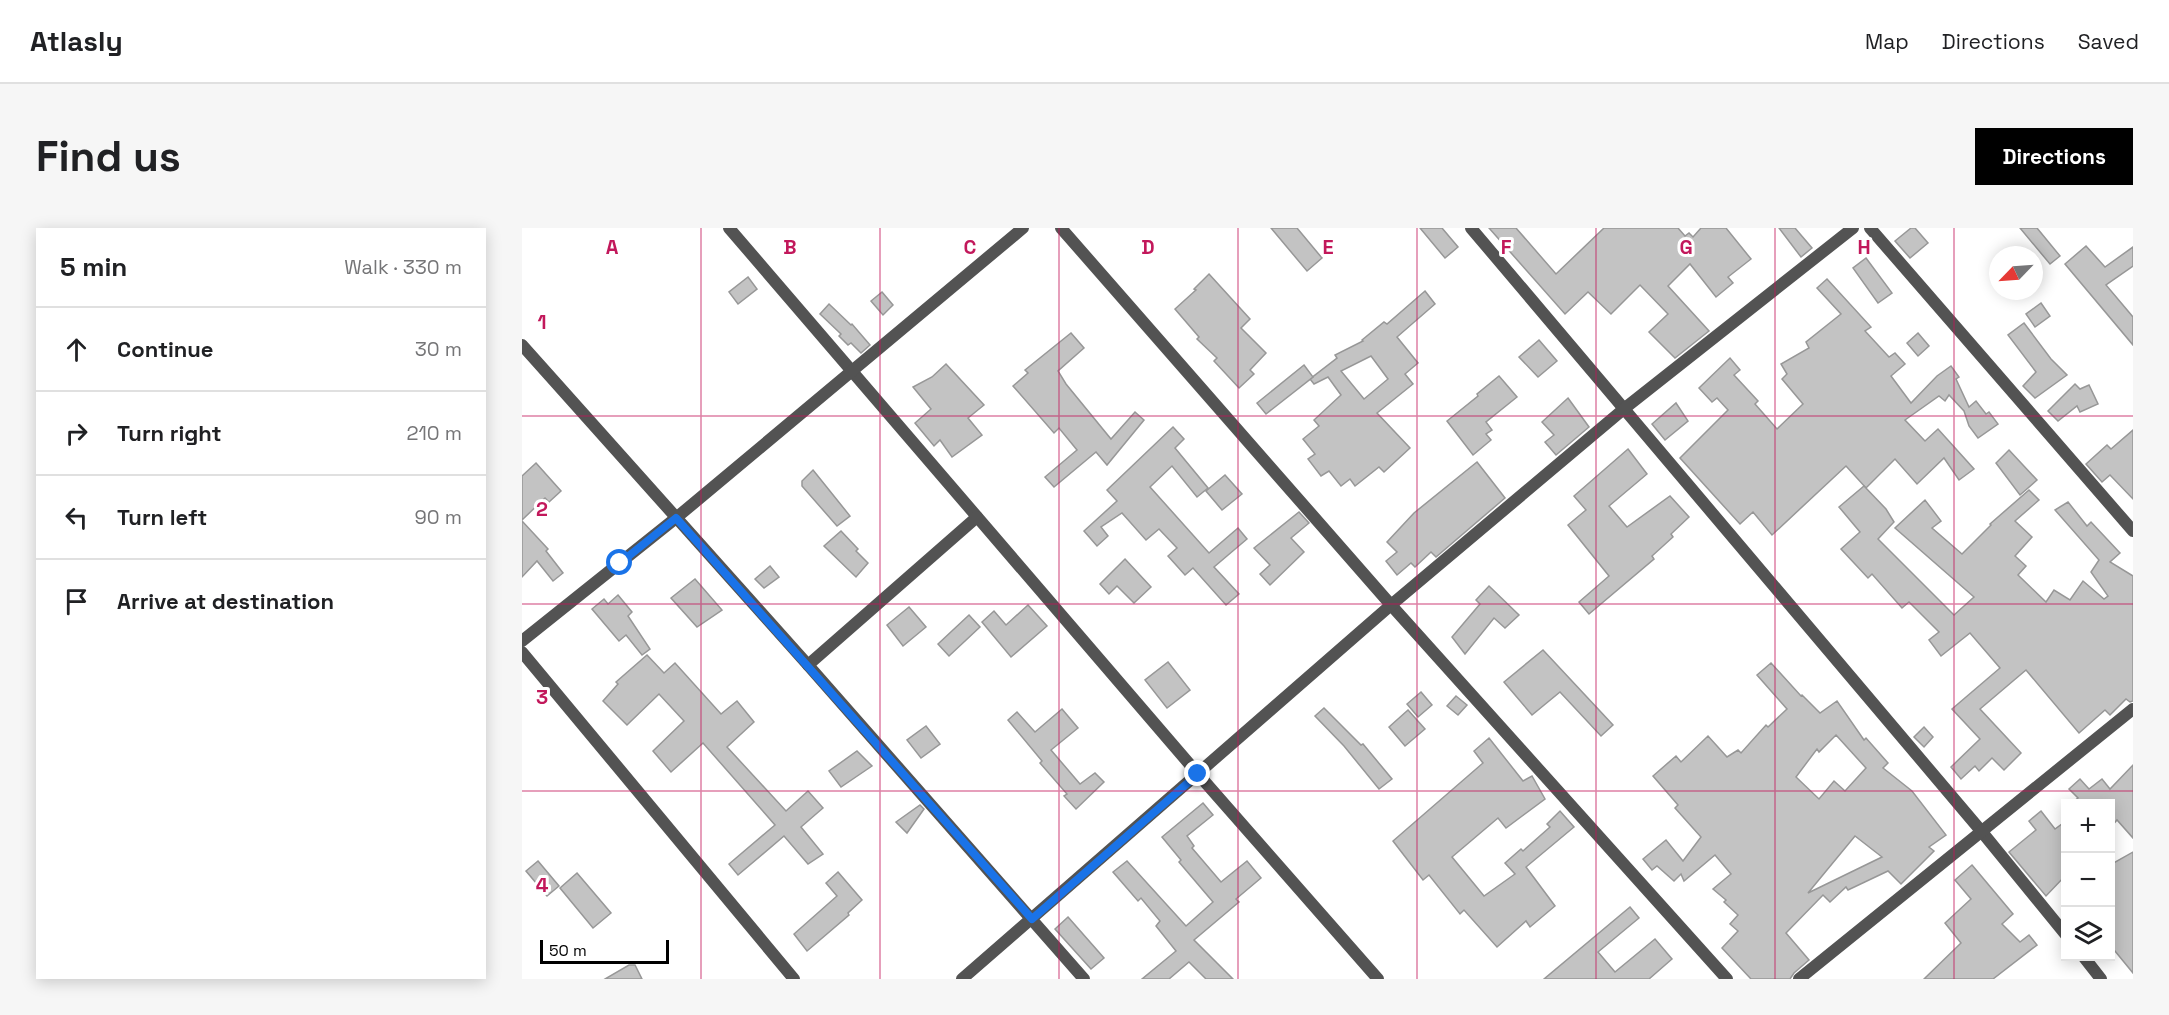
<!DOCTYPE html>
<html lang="en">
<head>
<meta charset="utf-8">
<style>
  :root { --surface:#fff; --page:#f6f6f6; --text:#202124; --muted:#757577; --line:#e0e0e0; --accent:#000 }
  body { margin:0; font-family:"Space Grotesk",sans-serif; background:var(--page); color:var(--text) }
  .controls { position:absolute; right:18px; bottom:18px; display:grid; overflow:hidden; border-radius:0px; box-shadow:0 3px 15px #0003 }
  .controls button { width:54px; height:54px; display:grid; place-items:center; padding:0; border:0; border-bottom:2px solid var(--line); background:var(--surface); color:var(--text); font:30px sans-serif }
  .compass { position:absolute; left:1467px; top:18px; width:54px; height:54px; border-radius:50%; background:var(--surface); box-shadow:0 3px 15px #0003; rotate:245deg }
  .scale { position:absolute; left:18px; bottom:15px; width:129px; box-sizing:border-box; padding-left:6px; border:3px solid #000; border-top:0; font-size:16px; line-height:21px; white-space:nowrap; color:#000; -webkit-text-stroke:4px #fff; paint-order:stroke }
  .stop { position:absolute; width:18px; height:18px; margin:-14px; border:4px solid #1a73e8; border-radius:50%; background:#fff }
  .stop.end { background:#1a73e8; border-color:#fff; box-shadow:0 2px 6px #0008 }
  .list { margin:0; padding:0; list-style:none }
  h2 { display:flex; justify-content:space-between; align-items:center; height:78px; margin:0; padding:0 24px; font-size:26px }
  h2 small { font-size:20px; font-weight:400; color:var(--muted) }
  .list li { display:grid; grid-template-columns:39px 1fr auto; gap:18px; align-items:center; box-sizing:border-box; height:84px; padding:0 24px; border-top:2px solid var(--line) }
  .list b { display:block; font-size:22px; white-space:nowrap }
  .list em { font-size:20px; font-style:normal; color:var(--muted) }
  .icon { flex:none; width:33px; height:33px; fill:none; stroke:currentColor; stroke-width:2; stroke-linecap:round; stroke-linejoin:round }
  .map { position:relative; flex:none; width:1611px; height:751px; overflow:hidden; border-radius:0px }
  header { display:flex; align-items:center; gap:36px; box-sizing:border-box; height:84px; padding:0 30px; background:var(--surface); border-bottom:2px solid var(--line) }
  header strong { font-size:28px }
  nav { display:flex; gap:33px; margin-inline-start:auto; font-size:21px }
  .intro { display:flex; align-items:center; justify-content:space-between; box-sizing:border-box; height:144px; padding:0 36px }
  h1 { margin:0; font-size:42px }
  .button { padding:15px 27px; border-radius:0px; background:var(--accent); color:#fff; font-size:21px; font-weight:700 }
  main { display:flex; gap:36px; padding:0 36px }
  aside { flex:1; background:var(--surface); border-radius:0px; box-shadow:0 3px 15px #0003 }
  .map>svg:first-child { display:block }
  .building { fill:#c3c3c3; stroke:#979797; stroke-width:1.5; fill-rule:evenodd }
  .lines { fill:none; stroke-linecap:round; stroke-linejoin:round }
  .minor { stroke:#535353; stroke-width:12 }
  .route { stroke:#1a73e8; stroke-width:8 }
  .grid { fill:none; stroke:#c2185b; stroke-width:1.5; stroke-opacity:0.55 }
  .grid-label { font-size:20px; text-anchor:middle; font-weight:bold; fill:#c2185b; stroke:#fff; stroke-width:6; stroke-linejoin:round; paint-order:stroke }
</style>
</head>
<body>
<header>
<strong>Atlasly</strong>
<nav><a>Map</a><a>Directions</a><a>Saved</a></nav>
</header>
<div class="intro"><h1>Find us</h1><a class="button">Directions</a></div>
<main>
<aside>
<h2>5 min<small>Walk · 330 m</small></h2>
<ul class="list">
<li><svg class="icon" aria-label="ahead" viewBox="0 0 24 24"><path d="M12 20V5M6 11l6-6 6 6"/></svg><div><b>Continue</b></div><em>30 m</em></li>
<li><svg class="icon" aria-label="right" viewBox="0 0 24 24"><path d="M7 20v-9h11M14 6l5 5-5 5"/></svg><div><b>Turn right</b></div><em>210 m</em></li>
<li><svg class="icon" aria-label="left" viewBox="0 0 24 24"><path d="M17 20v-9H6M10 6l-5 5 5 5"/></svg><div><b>Turn left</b></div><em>90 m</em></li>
<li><svg class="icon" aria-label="arrive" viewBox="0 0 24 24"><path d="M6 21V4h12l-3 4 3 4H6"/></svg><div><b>Arrive at destination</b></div></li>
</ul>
</aside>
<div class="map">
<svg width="1611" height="751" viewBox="0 0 1611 751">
  <rect width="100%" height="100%" fill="#fff"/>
  <g class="building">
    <path d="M749,0H775L800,30L785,43Z"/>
    <path d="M898,0H920L936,19L923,30Z"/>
    <path d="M967,0H994L1034,46L1082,0H1156L1163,8L1167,5L1171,9L1179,0H1204L1229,31L1206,49L1211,55L1194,69L1168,36L1146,58L1187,103L1153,130L1127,104L1146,86L1118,57L1089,86L1066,64L1043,86Z"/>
    <path d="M1257,0H1273L1290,20L1279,29Z"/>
    <path d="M1389,0H1393L1406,15L1388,30L1373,13Z"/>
    <path d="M1498,0H1515L1538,28L1528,36Z"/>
    <path d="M1564,18L1583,39L1611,19V38L1584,57L1611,89V117L1543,36Z"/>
    <path d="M1344,30L1370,65L1356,75L1331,40Z"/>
    <path d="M687,46L728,91L719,100L744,125L728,142L732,146L717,160L692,133L695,130L675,111L677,109L653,81L674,62L672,61Z"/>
    <path d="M226,49L235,61L216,76L207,64Z"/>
    <path d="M1305,51L1349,99L1343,103L1367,129L1373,125L1383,136L1369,148L1389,175L1415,148L1429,138L1437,149L1434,151L1447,179L1454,173L1464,186L1467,184L1476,196L1456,210L1447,198L1442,183L1427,167L1423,173L1417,168L1383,192L1403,213L1416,201L1452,241L1437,252L1422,230L1395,256L1373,231L1344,260L1324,238L1250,307L1231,284L1218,296L1158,230L1206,182L1195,170L1190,174L1177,160L1208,130L1218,142L1212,147L1236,173L1233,176L1255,201L1281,176L1260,151L1265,146L1259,136L1287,120L1284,114L1319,86L1295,60Z"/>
    <path d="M903,63L913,76L875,109L896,135L883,146L891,156L855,185L888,220L862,244L857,239L833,258L828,251L819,258L807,243L799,248L786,231L793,226L781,211L797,198L792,192L819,167L806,149L792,156L788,151L815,130L813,127L841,113L840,112L862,94L865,96ZM849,128L866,151L842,171L819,143Z"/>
    <path d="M360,64L371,77L361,87L349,73Z"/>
    <path d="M1519,75L1528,88L1513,99L1504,86Z"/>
    <path d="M307,76L329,97L330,96L348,117L339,125L329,115L326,117L317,108L319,106L298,86Z"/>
    <path d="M1502,95L1529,131L1545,147L1513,170L1501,158L1514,144L1486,107Z"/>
    <path d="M549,105L562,120L536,143L544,156L589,211L613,184L622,192L585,237L574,224L532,259L523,249L555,222L537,200L532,205L491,158L506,145L503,142Z"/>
    <path d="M1396,105L1407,118L1396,128L1385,115Z"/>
    <path d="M1017,112L1035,133L1016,149L997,129Z"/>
    <path d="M424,136L462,177L446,190L460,207L430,229L418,212L412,218L393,195L409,181L391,159L410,149Z"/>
    <path d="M782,137L791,149L744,186L735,175Z"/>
    <path d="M977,148L995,169L964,194L970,202L964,206L969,212L951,227L925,193L956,168L955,166Z"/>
    <path d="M1553,156L1558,161L1567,157L1576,176L1558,184L1555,178L1536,193L1526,183Z"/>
    <path d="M1046,170L1067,199L1034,227L1023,214L1032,207L1020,194Z"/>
    <path d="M1154,175L1166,193L1143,212L1130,196Z"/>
    <path d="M651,199L662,211L653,220L686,260L675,269L650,238L628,259L687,325L716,300L725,311L692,339L717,366L704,377L671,340L663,347L646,328L655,320L637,301L624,312L600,285L579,299L586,308L575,318L562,303L595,273L585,262Z"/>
    <path d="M1611,202V271L1588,247L1580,254L1564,236L1585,217L1589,221Z"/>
    <path d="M1106,221L1125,246L1087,278L1105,299L1148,268L1167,289L1149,306L1151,309L1130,328L1132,331L1067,386L1057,374L1087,348L1046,297L1064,282L1052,268Z"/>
    <path d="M1487,222L1515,252L1498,267L1474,235Z"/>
    <path d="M955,234L983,270L914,329L909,324L893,339L889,335L875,347L864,333L875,324L865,314L892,285Z"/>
    <path d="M14,235L39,263L27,274L23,270L0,292V248Z"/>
    <path d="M291,242L328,288L315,298L280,258V253Z"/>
    <path d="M703,247L720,266L700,282L684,263Z"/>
    <path d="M1342,258L1364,281L1372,294L1356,311L1432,387L1452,369L1373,300L1403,272L1419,293L1410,300L1440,326L1469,297L1468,296L1507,262L1517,272L1493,293L1510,309L1493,328L1504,338L1496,347L1524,374L1532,362L1548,372L1561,353L1582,371L1586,368L1569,344L1577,332L1533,282L1546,274L1565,298L1569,294L1598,325L1588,334L1611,348V473L1608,474L1604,471L1588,487L1583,482L1557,505L1504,442L1458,481L1499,525L1482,542L1470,530L1457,543L1453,538L1439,551L1429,539L1458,511L1430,481L1478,440L1448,405L1419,428L1407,412L1417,404L1387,374L1380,380L1350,346L1346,350L1319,321L1338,304L1317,279Z"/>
    <path d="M777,284L787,295L769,310L782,324L748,357L738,346L748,337L732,320Z"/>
    <path d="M0,293L26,321L24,323L41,345L31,353L15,333L0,349Z"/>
    <path d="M319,303L336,321L334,323L346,335L334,349L302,318Z"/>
    <path d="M603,331L629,359L612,375L595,358L587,366L578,356Z"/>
    <path d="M248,338L257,349L242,360L233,351Z"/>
    <path d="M173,351L200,382L175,399L149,370Z"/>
    <path d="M967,358L997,387L983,400L972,390L943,426L930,409L958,376L954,372Z"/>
    <path d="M96,367L110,384L106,388L128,421L120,427L104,407L97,413L70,381L82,371L86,376Z"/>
    <path d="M506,377L525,398L489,429L460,394L472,383L484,397Z"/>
    <path d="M387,379L404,399L381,418L365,397Z"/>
    <path d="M447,387L458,399L427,428L416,416Z"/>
    <path d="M1021,422L1091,497L1079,508L1038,464L1010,487L982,454Z"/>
    <path d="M125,427L142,445L153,435L199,486L215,473L232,494L205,519L264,583L286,563L301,580L279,599L301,626L286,636L262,608L216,647L207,636L253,597L181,515L149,544L131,523L162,493L137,466L105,497L81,473L96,456L94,454Z"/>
    <path d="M646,434L668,462L645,480L623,452Z"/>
    <path d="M1249,435L1279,468L1280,467L1298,485L1315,473L1342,512L1344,510L1366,535L1361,540L1390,563L1424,607L1407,619L1412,623L1379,656L1366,643L1326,662L1324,659L1308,674L1301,667L1264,705L1287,732L1272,745L1268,751H1229L1200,720L1216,703L1208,696L1216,687L1202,674L1204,672L1191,661L1209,646L1193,627L1162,653L1159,646L1152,653L1135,638L1130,642L1121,631L1144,612L1161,633L1179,609L1153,580L1156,577L1131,548L1154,528L1159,534L1186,508L1205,529L1216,522L1219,525L1244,497L1246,499L1265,481L1235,447ZM1314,507L1344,540L1323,563L1312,553L1297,571L1274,549L1295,521L1297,524ZM1333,608L1360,629L1286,665Z"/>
    <path d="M899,464L910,477L896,489L885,476Z"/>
    <path d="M934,468L945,477L936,487L925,478Z"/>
    <path d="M802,480L839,517L841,516L870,551L857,561L822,518L793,488Z"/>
    <path d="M540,481L556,500L529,522L558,556L573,545L582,554L554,581L542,568L545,566L518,535L520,533L486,492L495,484L513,504Z"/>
    <path d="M886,482L903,501L883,518L867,499Z"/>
    <path d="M404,498L418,516L399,530L385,512Z"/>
    <path d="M1402,499L1411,509L1402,519L1392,509Z"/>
    <path d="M967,510L1001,553L1010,548L1023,571L984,600L976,590L930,629L962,668L993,646L983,635L999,621L1001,623L1028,599L1025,596L1038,583L1052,599L1004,639L1033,678L1008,699L1004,693L975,719L942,682L938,686L907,647L901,652L871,613L961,535L952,523Z"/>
    <path d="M335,523L350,538L319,559L307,543Z"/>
    <path d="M1611,537V610L1595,592L1588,600V576H1548L1556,570L1547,561L1558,551L1567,561L1580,551L1588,561Z"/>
    <path d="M681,575L691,587L665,608L672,618L670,620L699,654L725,633L739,650L714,671L717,674L672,712L711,751H684L667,734L647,751H620L654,723L634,698L638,693L619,670L616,673L591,644L605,633L664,698L691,674L657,634L659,632L640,609Z"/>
    <path d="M398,577L402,581L385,605L374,594Z"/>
    <path d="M1519,583L1533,601L1544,593V647L1524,668L1487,624L1514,602L1507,593Z"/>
    <path d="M1611,624V745L1588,717V637Z"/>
    <path d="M16,633L37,658L25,668L4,643Z"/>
    <path d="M1450,637L1491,686L1480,696L1498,714L1507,707L1515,717L1471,751H1402L1439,715L1423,695L1449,671L1433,652Z"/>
    <path d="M316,644L340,672L326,685L327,687L285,723L272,706L315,668L304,655Z"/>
    <path d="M55,645L89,685L71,700L38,660Z"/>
    <path d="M1108,679L1117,690L1076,724L1093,744L1133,711L1150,731L1127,751H1022Z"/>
    <path d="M546,689L582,730L569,741L533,701Z"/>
    <path d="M107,737H113L120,751H83Z"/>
  </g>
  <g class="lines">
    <g class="minor">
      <path d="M207,0L676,546L856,751"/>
      <path d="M539,0L869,377L1205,751"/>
      <path d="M949,0L1460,604L1544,707"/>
      <path d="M1348,0L1611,303"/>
      <path d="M0,117L286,437L562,751"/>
      <path d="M0,413L154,290L501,0"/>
      <path d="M0,424L272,751"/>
      <path d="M286,437L455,289"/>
      <path d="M1561,728L1579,751"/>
      <path d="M440,751L869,377L1103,180L1331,0"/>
      <path d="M1277,751L1611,481"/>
    </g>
  </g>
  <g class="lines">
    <path class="route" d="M98,335L154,290L510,691L676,546"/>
  </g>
  <path class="grid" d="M179,0V751M358,0V751M537,0V751M716,0V751M895,0V751M1074,0V751M1253,0V751M1432,0V751M0,188H1611M0,376H1611M0,563H1611"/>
  <g class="grid-label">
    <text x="90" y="26">A</text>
    <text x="268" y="26">B</text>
    <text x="448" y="26">C</text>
    <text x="626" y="26">D</text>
    <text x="806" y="26">E</text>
    <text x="984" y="26">F</text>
    <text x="1164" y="26">G</text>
    <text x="1342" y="26">H</text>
    <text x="20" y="101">1</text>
    <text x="20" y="288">2</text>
    <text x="20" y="476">3</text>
    <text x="20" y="664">4</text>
  </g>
</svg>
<div class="controls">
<button>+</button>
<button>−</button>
<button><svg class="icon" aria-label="layers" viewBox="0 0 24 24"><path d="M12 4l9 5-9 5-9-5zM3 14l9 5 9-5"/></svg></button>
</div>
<svg class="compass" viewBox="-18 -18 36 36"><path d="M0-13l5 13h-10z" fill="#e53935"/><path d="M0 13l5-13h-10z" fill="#757577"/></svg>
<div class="scale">50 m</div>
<div class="stop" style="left:98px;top:335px"></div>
<div class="stop end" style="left:676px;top:546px"></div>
</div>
</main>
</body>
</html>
